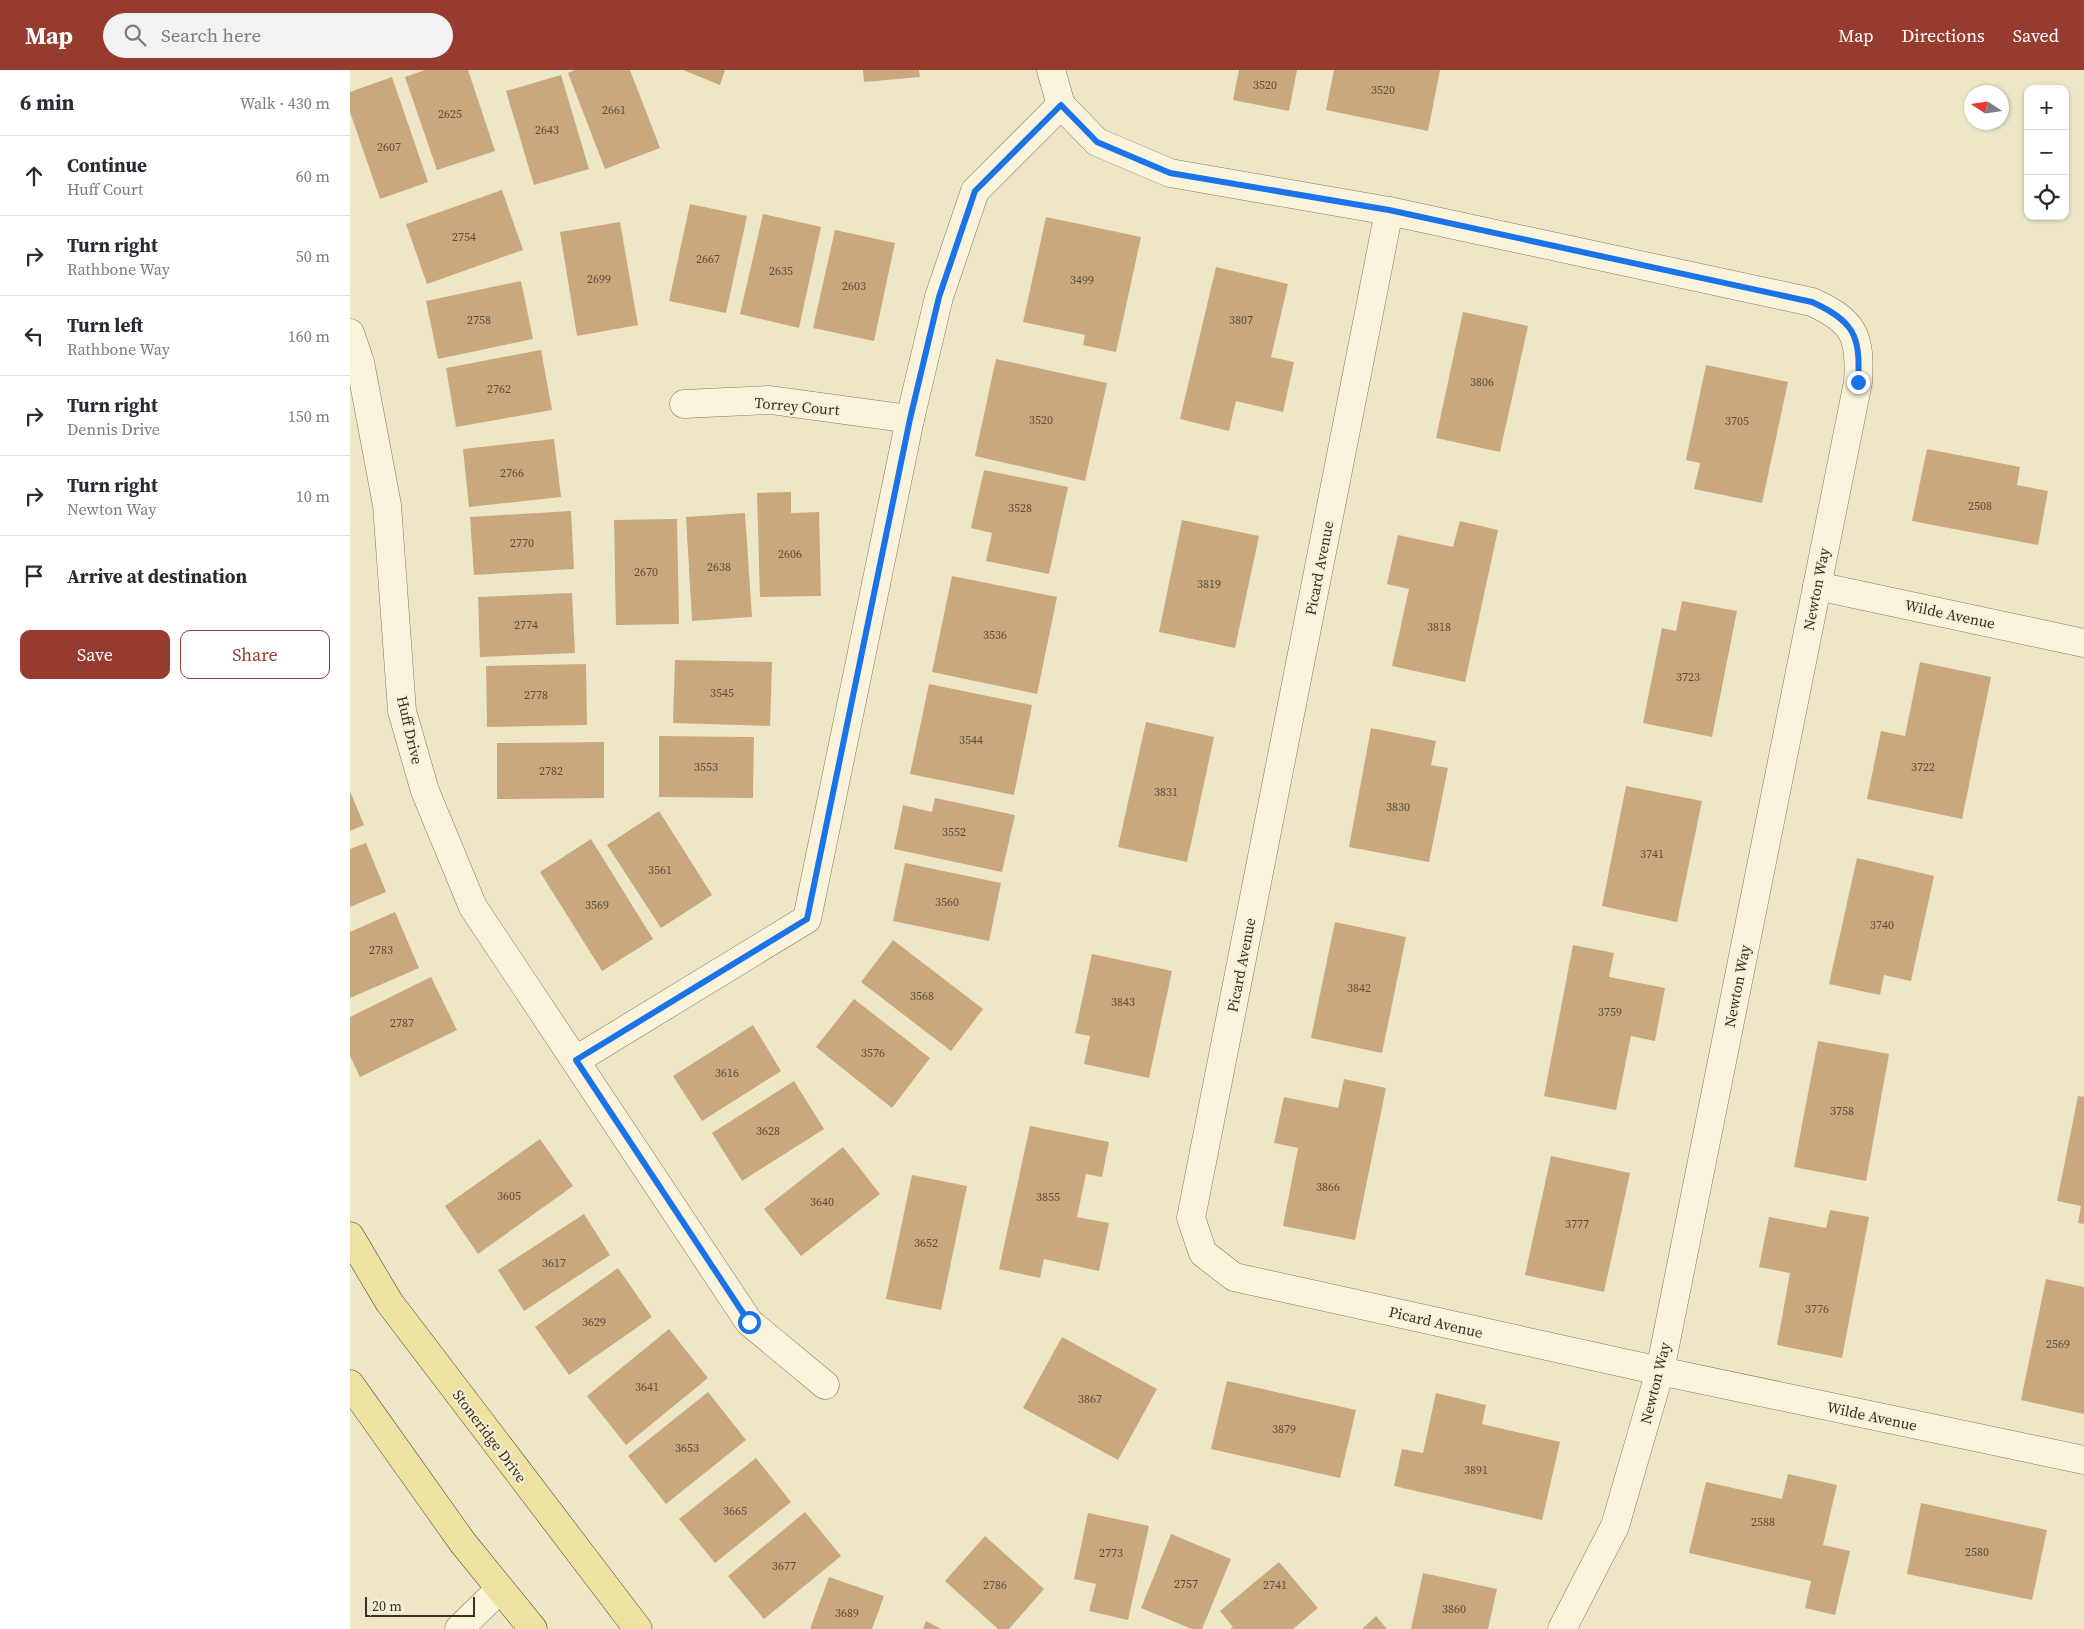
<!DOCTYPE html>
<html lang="en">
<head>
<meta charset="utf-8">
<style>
  :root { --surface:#fff; --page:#f2f2f3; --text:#2b2b33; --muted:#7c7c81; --line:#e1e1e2; --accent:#963b2e }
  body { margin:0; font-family:"Source Serif 4",serif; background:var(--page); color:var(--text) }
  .controls { position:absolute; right:15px; top:15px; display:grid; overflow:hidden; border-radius:10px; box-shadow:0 1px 4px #0004 }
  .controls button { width:45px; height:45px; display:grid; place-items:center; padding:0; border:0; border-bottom:1px solid var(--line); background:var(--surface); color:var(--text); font:25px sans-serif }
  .compass { position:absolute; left:1614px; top:15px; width:45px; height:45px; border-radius:50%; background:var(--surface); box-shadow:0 1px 4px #0004; rotate:282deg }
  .scale { position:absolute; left:15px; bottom:12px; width:110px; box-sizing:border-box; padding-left:5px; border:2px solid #393020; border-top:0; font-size:14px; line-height:18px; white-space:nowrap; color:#393020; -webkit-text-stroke:4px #f5f0d7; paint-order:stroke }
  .stop { position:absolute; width:15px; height:15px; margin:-11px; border:4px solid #1a73e8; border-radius:50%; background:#fff }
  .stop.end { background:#1a73e8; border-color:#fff; box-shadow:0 1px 5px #0008 }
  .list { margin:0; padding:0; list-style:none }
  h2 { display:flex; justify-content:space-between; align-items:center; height:65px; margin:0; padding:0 20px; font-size:21px }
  h2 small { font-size:16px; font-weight:400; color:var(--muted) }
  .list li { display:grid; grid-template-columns:32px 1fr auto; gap:15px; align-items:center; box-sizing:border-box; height:80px; padding:0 20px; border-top:1px solid var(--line) }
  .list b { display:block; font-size:19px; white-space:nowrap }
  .list p { margin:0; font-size:16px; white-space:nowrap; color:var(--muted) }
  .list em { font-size:16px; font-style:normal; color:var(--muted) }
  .actions { display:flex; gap:10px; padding:15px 20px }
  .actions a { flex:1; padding:11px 0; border:1px solid var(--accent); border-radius:10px; text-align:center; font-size:18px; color:var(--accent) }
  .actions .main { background:var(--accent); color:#fff }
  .icon { flex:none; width:28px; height:28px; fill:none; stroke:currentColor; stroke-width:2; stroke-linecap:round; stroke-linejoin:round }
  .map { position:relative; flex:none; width:1734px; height:1559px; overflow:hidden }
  header { display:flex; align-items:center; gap:30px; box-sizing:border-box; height:70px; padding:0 25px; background:var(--accent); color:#fff }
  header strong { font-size:24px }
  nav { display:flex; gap:28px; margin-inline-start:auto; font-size:18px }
  .search { width:350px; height:45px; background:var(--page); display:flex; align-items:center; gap:12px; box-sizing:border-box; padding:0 18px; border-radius:28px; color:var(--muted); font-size:19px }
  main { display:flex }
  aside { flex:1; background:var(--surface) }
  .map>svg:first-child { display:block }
  .building { fill:#caa87e }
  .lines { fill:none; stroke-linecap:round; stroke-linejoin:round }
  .minor-casing { stroke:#897a5d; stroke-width:29 }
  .major-casing { stroke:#574731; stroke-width:29 }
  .minor { stroke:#f8f3da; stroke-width:28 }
  .major { stroke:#efe1a1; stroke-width:28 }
  .route { stroke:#1a73e8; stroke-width:6 }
  .labels { text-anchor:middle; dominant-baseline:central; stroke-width:4; stroke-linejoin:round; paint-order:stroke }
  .number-label { font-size:12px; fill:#5d4e38 }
  .street-label { font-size:15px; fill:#393020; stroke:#f5f0d7 }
</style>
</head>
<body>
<header>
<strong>Map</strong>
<div class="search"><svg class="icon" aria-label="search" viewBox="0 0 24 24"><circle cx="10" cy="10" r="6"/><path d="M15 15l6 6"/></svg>Search here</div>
<nav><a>Map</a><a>Directions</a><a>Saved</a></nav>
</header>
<main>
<aside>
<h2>6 min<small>Walk · 430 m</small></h2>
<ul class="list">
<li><svg class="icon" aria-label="ahead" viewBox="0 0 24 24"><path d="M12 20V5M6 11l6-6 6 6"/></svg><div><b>Continue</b><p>Huff Court</p></div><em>60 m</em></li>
<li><svg class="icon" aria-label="right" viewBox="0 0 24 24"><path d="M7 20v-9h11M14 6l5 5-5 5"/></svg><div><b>Turn right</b><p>Rathbone Way</p></div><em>50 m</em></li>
<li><svg class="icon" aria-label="left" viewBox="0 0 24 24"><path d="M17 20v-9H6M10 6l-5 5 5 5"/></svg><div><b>Turn left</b><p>Rathbone Way</p></div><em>160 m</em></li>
<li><svg class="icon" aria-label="right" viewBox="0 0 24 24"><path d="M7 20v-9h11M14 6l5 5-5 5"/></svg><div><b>Turn right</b><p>Dennis Drive</p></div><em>150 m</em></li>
<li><svg class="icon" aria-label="right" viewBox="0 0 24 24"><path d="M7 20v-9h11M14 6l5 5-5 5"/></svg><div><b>Turn right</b><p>Newton Way</p></div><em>10 m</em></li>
<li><svg class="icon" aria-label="arrive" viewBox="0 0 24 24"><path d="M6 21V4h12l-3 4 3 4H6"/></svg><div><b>Arrive at destination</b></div></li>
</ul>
<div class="actions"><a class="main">Save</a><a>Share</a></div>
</aside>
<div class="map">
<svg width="1734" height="1559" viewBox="0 0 1734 1559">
  <rect width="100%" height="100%" fill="#ede7c7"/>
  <g class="building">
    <path d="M75,0H118L145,81L87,100L55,7Z"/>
    <path d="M225,0H280L310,78L255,99L218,3Z"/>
    <path d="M333,0H375L370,15Z"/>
    <path d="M513,0H569L570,7L514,12Z"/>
    <path d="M889,0H947L939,41L883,30Z"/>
    <path d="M984,0H1090L1078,61L976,40Z"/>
    <path d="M211,5L239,99L184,115L156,21Z"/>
    <path d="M42,7L78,112L30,129L0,42V22Z"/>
    <path d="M152,120L173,180L77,214L56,154Z"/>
    <path d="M340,134L397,146L376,243L319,231Z"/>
    <path d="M413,144L471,157L449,258L390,244Z"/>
    <path d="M696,147L791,167L766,282L733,275L735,265L673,252Z"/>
    <path d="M270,152L288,255L227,266L210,162Z"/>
    <path d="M485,160L545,173L524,271L463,258Z"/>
    <path d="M866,197L938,214L921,287L944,292L933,342L886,331L879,361L830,349Z"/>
    <path d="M171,211L183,269L88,289L76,231Z"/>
    <path d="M1113,242L1178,256L1150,382L1086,368Z"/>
    <path d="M191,280L202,340L106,357L96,298Z"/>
    <path d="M646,289L757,313L735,411L625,386Z"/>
    <path d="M1356,295L1438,312L1412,433L1344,419L1350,393L1336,390Z"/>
    <path d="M204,369L211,427L119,437L113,379Z"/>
    <path d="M1577,379L1670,397L1667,415L1698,421L1688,475L1562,451Z"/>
    <path d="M634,400L718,417L699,504L636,491L642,463L621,458Z"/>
    <path d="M441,422V443L469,442L471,526L410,527L407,423Z"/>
    <path d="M221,441L224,499L124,505L120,447Z"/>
    <path d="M395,443L402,547L342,551L336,447Z"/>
    <path d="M327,449L329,554L266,555L264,450Z"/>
    <path d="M832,450L909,466L885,578L809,562Z"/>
    <path d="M1110,451L1148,460L1115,612L1042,596L1059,519L1037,514L1048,465L1103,477Z"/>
    <path d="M602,506L707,527L687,624L582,602Z"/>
    <path d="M222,523L225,583L130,587L128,527Z"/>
    <path d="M1332,531L1387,541L1362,667L1293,653L1312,558L1326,561Z"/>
    <path d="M325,590L422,592L420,656L323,653Z"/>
    <path d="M1570,592L1641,607L1612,749L1517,729L1531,661L1555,666Z"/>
    <path d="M236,594L237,655L137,657L136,596Z"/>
    <path d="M579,614L682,635L664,725L560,704Z"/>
    <path d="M796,652L864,667L837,792L768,777Z"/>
    <path d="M1021,658L1086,671L1081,695L1098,698L1079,792L999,777Z"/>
    <path d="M309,666L404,667L403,728L309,727Z"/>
    <path d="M254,672V728L147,729V673Z"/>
    <path d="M1276,716L1352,731L1327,852L1252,836Z"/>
    <path d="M0,721L14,755L0,761Z"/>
    <path d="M585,728L665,745L652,802L544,779L553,735L582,742Z"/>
    <path d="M309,741L362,825L311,858L257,775Z"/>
    <path d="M241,769L303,869L252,901L190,802Z"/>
    <path d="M16,773L36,822L0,837V779Z"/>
    <path d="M1507,788L1584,806L1561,911L1534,905L1530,925L1479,914Z"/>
    <path d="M555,793L651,813L639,871L543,851Z"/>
    <path d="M45,842L69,898L0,928V862Z"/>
    <path d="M985,852L1056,867L1032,983L961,968Z"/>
    <path d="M543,870L633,939L601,981L511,912Z"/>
    <path d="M1223,875L1264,883L1259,907L1315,918L1305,971L1281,966L1266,1040L1194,1026Z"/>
    <path d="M742,884L822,901L799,1008L734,994L740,966L725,963Z"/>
    <path d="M81,907L107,960L10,1007L0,986V947Z"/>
    <path d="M504,929L580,988L542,1038L466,977Z"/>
    <path d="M403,955L431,1001L352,1051L323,1006Z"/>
    <path d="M1468,971L1539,984L1516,1111L1444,1097Z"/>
    <path d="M994,1009L1036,1018L1005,1170L933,1156L948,1078L924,1073L934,1027L988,1038Z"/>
    <path d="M444,1011L474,1059L392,1111L362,1063Z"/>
    <path d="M1728,1026L1734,1027V1154L1728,1153L1731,1136L1707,1131Z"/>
    <path d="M680,1056L759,1072L752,1107L736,1104L727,1147L759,1153L749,1201L694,1189L690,1208L649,1199Z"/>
    <path d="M190,1069L223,1116L128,1184L95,1136Z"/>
    <path d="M493,1077L530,1124L451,1186L414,1139Z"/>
    <path d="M1201,1086L1280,1103L1254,1222L1175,1205Z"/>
    <path d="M562,1105L617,1116L591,1240L536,1229Z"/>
    <path d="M1480,1140L1519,1147L1492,1288L1427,1275L1440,1203L1409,1197L1419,1147L1476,1158Z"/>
    <path d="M234,1144L260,1185L174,1241L148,1200Z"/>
    <path d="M268,1198L302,1247L219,1305L185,1257Z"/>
    <path d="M1696,1209L1734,1217V1344L1671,1330Z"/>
    <path d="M319,1259L358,1308L276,1375L237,1326Z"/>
    <path d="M712,1267L807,1319L768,1390L673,1338Z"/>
    <path d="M877,1311L1006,1340L990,1408L861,1379Z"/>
    <path d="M358,1322L396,1370L316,1434L278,1386Z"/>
    <path d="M1086,1323L1136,1335L1132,1354L1210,1372L1192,1450L1044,1416L1052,1379L1073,1383Z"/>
    <path d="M406,1388L441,1432L365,1493L329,1449Z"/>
    <path d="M1438,1404L1487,1415L1473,1475L1500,1481L1485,1545L1455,1538L1461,1511L1339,1483L1356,1412L1432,1429Z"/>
    <path d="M1571,1433L1697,1460L1682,1530L1557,1504Z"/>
    <path d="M455,1442L491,1486L414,1549L378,1506Z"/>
    <path d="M738,1443L799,1456L778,1550L739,1541L746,1514L724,1509Z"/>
    <path d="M821,1464L881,1489L852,1559H842L791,1538Z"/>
    <path d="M635,1466L694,1519L659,1559H648L595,1511Z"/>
    <path d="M929,1492L968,1538L943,1559H880L883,1557L870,1541Z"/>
    <path d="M1073,1503L1147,1519L1138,1559H1061Z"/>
    <path d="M479,1507L534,1526L522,1559H460Z"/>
    <path d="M1026,1546L1037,1559H1012Z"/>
    <path d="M576,1551L591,1559H573Z"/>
  </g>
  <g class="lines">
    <defs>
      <g id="minor">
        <path d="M701,0L711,35L747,72L820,103L1039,141L1462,232C1504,251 1511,266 1508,312L1310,1301L1265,1456L1212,1559"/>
        <path d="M1039,141L841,1148L853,1183L884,1207L1310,1301L1734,1390"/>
        <path d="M0,263L10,292L37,435L52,641L75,721L123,837L399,1252L475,1315"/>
        <path d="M334,334L420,330L560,349"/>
        <path d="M1467,516L1734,573"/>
        <path d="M226,990L457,849L560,349L589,227L625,121L711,35"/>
        <path d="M109,1559L150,1519"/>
      </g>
      <g id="major">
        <path d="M0,1166L39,1232L288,1559"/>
        <path d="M0,1314L113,1473L183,1559"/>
      </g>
    </defs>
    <use href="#minor" class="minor-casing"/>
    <use href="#major" class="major-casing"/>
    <use href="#minor" class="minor"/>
    <use href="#major" class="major"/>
  </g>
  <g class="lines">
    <path class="route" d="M399,1252L226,990L457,849L560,349L589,227L625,121L711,35L747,72L820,103L1039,140L1462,232C1504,251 1511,266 1508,312"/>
  </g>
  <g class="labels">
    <g class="number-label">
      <text x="915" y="15">3520</text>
      <text x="1033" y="20">3520</text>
      <text x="264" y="40">2661</text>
      <text x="100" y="44">2625</text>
      <text x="197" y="60">2643</text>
      <text x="39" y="77">2607</text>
      <text x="114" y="167">2754</text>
      <text x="358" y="189">2667</text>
      <text x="431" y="201">2635</text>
      <text x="249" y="209">2699</text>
      <text x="732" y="210">3499</text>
      <text x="504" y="216">2603</text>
      <text x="129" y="250">2758</text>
      <text x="891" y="250">3807</text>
      <text x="1132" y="312">3806</text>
      <text x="149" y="319">2762</text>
      <text x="691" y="350">3520</text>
      <text x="1387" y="351">3705</text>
      <text x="162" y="403">2766</text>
      <text x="1630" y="436">2508</text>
      <text x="670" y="438">3528</text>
      <text x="172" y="473">2770</text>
      <text x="440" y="484">2606</text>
      <text x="369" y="497">2638</text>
      <text x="296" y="502">2670</text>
      <text x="859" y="514">3819</text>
      <text x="176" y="555">2774</text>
      <text x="1089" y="557">3818</text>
      <text x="645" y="565">3536</text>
      <text x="1338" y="607">3723</text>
      <text x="372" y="623">3545</text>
      <text x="186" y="625">2778</text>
      <text x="621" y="670">3544</text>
      <text x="356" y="697">3553</text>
      <text x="1573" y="697">3722</text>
      <text x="201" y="701">2782</text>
      <text x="816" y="722">3831</text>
      <text x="1048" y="737">3830</text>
      <text x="604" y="762">3552</text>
      <text x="1302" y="784">3741</text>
      <text x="310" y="800">3561</text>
      <text x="597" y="832">3560</text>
      <text x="247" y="835">3569</text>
      <text x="1532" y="855">3740</text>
      <text x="31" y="880">2783</text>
      <text x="1009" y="918">3842</text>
      <text x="572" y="926">3568</text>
      <text x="773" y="932">3843</text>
      <text x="1260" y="942">3759</text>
      <text x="52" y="953">2787</text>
      <text x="523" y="983">3576</text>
      <text x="377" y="1003">3616</text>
      <text x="1492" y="1041">3758</text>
      <text x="418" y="1061">3628</text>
      <text x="978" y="1117">3866</text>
      <text x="159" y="1126">3605</text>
      <text x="698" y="1127">3855</text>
      <text x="472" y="1132">3640</text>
      <text x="1227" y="1154">3777</text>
      <text x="576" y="1173">3652</text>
      <text x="204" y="1193">3617</text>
      <text x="1467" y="1239">3776</text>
      <text x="244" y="1252">3629</text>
      <text x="1708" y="1274">2569</text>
      <text x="297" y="1317">3641</text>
      <text x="740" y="1329">3867</text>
      <text x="934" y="1359">3879</text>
      <text x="337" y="1378">3653</text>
      <text x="1126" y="1400">3891</text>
      <text x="385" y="1441">3665</text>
      <text x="1413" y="1452">2588</text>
      <text x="1627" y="1482">2580</text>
      <text x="761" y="1483">2773</text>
      <text x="434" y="1496">3677</text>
      <text x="836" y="1514">2757</text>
      <text x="645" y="1515">2786</text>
      <text x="925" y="1515">2741</text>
      <text x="1104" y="1539">3860</text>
      <text x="497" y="1543">3689</text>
    </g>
    <g class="street-label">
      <text transform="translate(447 336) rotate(5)">Torrey Court</text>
      <text transform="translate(969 498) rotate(-79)">Picard Avenue</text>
      <text transform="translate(1466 519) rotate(-79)">Newton Way</text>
      <text transform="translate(1600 544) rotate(12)">Wilde Avenue</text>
      <text transform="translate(60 660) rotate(77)">Huff Drive</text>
      <text transform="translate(891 895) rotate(-79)">Picard Avenue</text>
      <text transform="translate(1387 916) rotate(-79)">Newton Way</text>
      <text transform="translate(1086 1252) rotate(13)">Picard Avenue</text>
      <text transform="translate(1305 1313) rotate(-76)">Newton Way</text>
      <text transform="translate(1522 1346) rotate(12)">Wilde Avenue</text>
      <text transform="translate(140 1366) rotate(53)">Stoneridge Drive</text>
    </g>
  </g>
</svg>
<div class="controls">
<button>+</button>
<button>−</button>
<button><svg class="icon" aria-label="locate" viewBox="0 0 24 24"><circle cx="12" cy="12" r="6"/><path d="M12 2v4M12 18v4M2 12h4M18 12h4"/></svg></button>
</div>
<svg class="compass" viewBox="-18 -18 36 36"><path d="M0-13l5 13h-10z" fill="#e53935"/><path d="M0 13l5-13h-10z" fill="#7c7c81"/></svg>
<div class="scale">20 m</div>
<div class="stop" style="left:399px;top:1252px"></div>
<div class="stop end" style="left:1508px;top:312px"></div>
</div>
</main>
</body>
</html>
